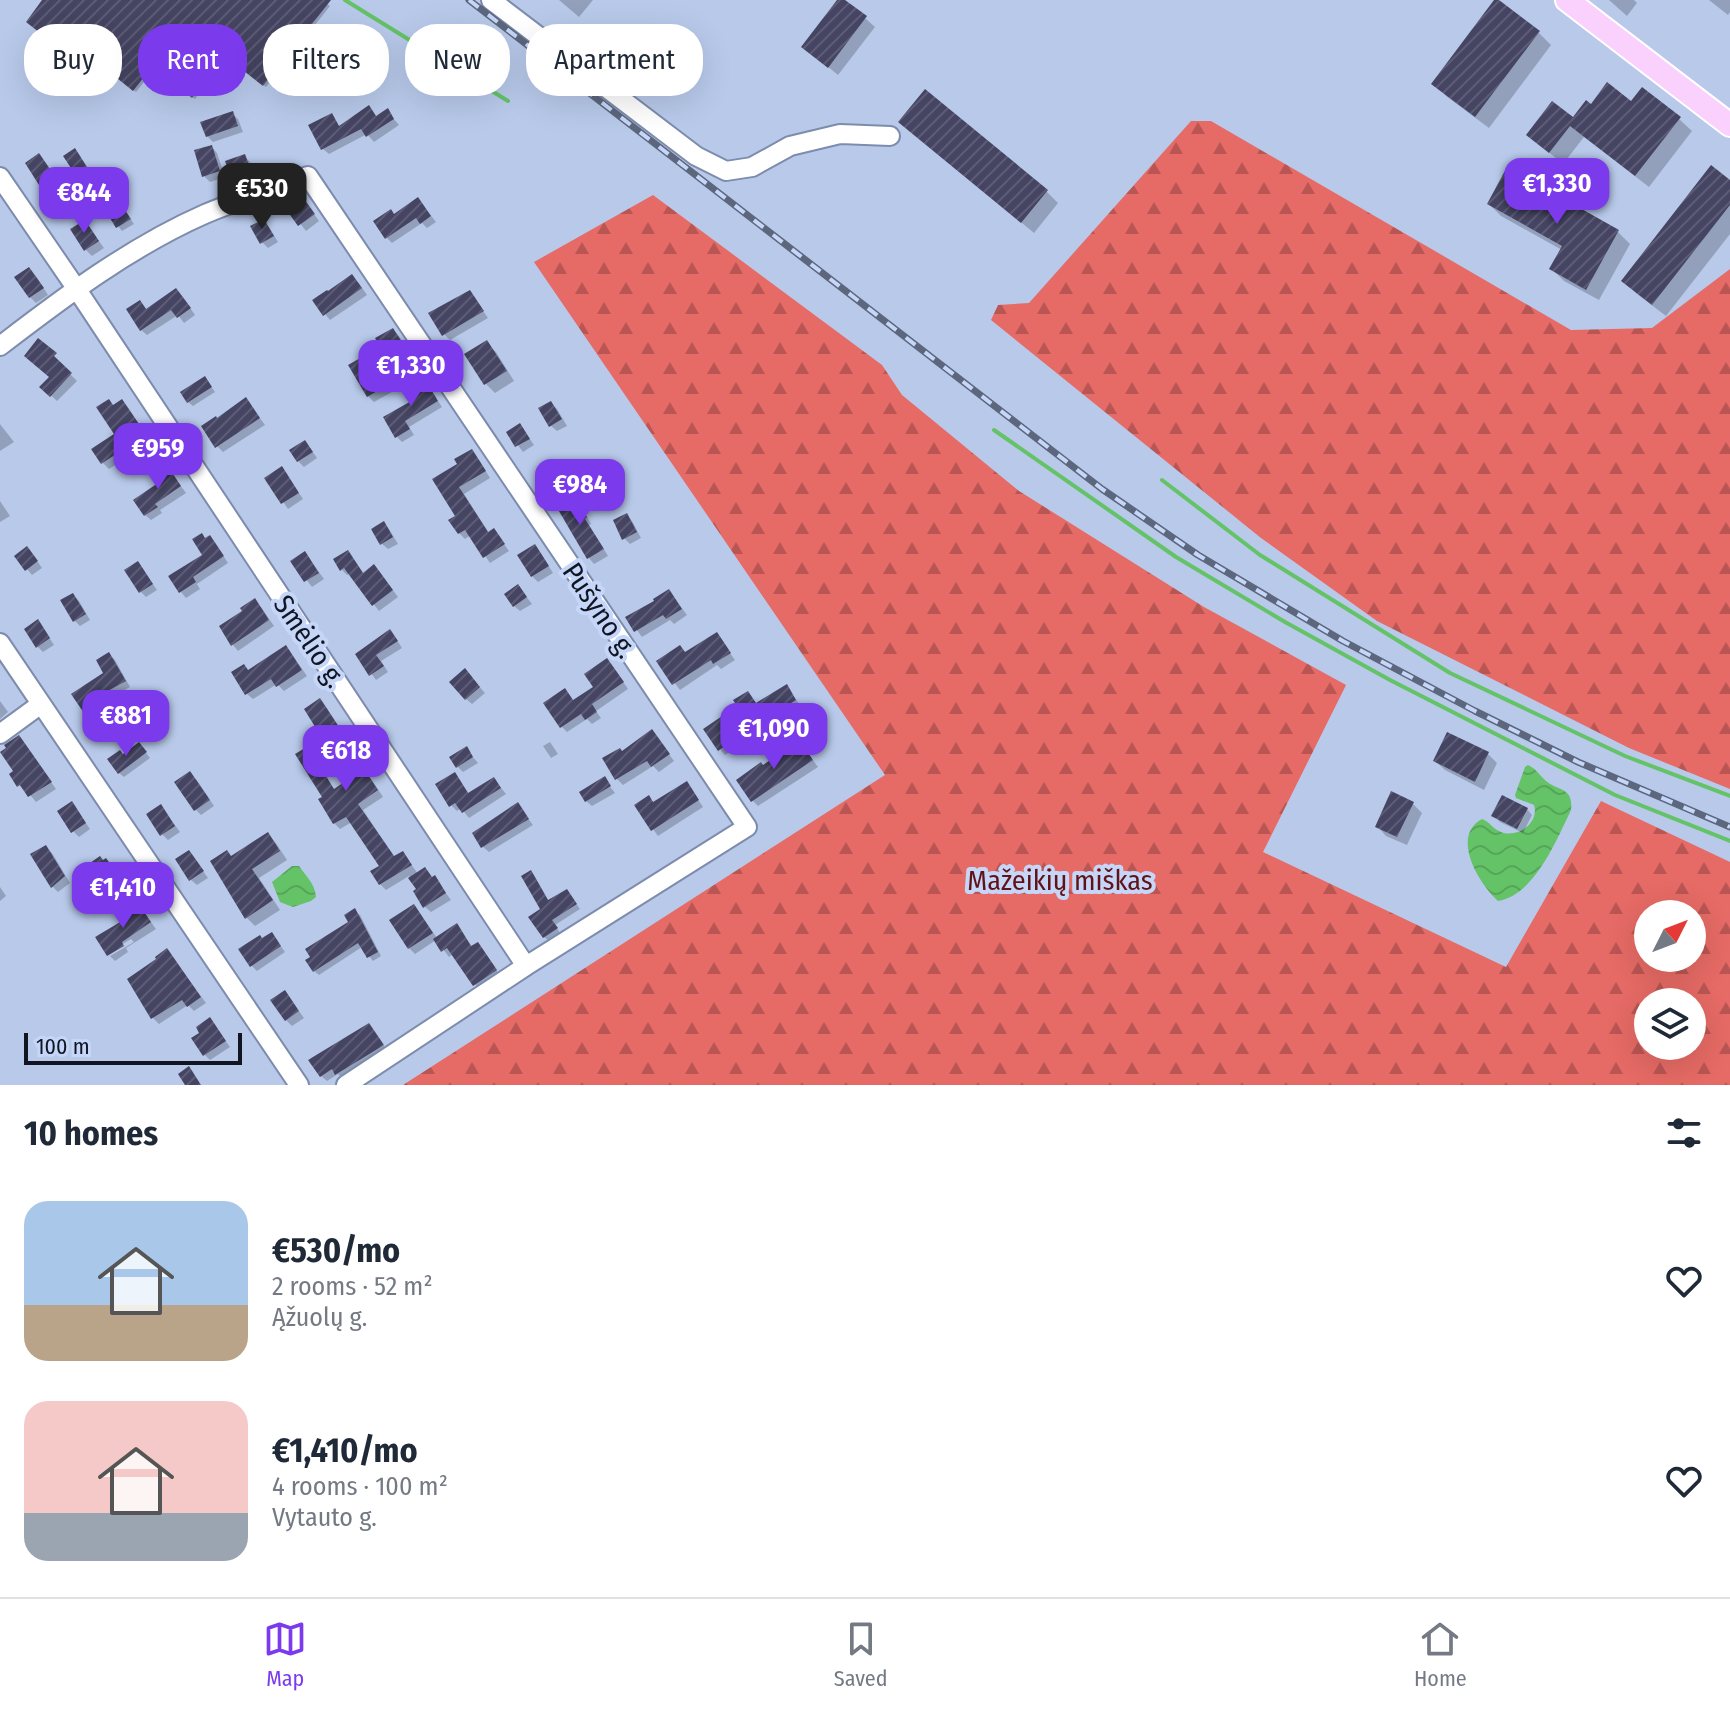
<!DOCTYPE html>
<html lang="en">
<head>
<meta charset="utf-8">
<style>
	:root { --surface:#fff; --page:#f6f6f7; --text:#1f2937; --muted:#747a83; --line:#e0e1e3; --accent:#7c3aed }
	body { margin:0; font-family:"Fira Sans Condensed",sans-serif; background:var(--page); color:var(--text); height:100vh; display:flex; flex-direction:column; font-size:30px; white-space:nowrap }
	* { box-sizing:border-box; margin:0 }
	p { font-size:26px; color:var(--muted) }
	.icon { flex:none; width:44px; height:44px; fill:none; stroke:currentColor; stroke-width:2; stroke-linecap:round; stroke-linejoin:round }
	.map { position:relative; height:1085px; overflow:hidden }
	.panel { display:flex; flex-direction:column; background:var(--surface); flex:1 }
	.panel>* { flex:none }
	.guide { position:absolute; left:24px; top:24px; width:800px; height:72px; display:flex; gap:16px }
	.needle { width:52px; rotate:48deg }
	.tools { position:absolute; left:1634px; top:900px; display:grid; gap:16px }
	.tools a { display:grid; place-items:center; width:72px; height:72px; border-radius:50%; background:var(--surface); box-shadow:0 8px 32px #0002; font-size:40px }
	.scale { position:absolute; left:24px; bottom:20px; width:218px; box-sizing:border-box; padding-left:8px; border:4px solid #101521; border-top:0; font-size:22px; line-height:28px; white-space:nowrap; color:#101521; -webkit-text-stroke:6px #c5d6f8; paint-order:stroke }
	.price { position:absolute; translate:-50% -68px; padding:0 18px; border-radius:16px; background:var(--accent); color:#fff; font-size:26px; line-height:52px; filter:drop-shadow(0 2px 4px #0008) }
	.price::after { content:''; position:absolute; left:50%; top:48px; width:24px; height:18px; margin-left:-12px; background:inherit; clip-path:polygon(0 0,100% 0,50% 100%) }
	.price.current { background:#222; color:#fff }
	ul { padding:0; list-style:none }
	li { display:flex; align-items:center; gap:24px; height:200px; padding:0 24px }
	li span { display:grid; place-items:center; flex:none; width:224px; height:160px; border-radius:24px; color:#555 }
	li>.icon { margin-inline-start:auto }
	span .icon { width:96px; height:96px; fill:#fffc; stroke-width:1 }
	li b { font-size:34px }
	h2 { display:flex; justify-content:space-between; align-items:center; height:96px; padding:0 24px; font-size:34px }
	.pill { padding:0 28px; border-radius:32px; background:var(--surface); box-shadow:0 8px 32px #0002; font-size:28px; line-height:72px }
	.pill.current { background:var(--accent); color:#fff }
	.menu { display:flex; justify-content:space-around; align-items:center; height:112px; border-top:2px solid var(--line); background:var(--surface); font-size:22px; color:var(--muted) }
	.menu a { display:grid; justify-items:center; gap:4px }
	.menu .current { color:var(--accent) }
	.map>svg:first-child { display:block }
</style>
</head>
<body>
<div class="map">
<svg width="1730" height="1085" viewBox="0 0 1730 1085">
	<defs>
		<pattern id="forest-firs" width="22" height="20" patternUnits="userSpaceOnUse" patternTransform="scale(2)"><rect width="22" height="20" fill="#e66a65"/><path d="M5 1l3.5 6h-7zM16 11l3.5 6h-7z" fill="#b95653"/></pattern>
		<pattern id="water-waves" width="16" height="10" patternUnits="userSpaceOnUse" patternTransform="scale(2)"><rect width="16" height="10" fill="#64c267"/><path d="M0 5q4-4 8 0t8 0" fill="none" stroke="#56a659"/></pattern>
		<pattern id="building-hatch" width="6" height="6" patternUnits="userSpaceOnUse" patternTransform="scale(2)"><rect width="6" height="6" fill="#454563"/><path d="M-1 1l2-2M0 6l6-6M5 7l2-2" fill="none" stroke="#5c5c75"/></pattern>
	</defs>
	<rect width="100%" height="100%" fill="#b8c9ea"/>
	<path fill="url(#forest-firs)" fill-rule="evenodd" d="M1191,121H1211L1571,330L1652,328L1730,269V789L1629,748L1377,621L1261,538L991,320L998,305L1029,303Z
		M653,195L882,365L902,395L1019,491L1204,607L1346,685L1263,852L1506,967L1601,801L1730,862V1085H403L885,775L534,262ZM1648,914H1692V958H1648ZM1648,1002H1692V1046H1648Z"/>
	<path fill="url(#water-waves)" d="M1528,765C1536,769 1537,772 1543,778C1555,792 1574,785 1571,810C1557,839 1534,896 1498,901C1479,884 1450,836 1482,819C1490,822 1492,828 1499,831C1515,840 1540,824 1534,805L1516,798L1515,795L1525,767Z
		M292,866H299C306,876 315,884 316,897L311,901L293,907L280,902L272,882Z"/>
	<path fill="#0003" d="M45,0H322L330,6L266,87L228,56L195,99L155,68L136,92L100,63L93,72L31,24Z
		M559,0H593L579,17Z
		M839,0L865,18L875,27L838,75L804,47Z
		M1609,0H1634L1637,3L1627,16Z
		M1709,0H1730V12L1728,15Z
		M1539,33L1551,45L1489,128L1446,96L1434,83Z
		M926,92L1047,192L1058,203L1034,233L913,133Z
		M1632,104L1679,119L1692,131L1649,187L1584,137L1563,164L1528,135L1574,120L1591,107Z
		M369,108L377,117L387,111L399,125L374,142L367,134L329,154L323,149L331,115L340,127Z
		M232,114L238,119L243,132L213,142L207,136Z
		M212,147L217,153L225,177L210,182L204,176Z
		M75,151L91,174L83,179L66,157Z
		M244,156L250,162L256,180L240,186L234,180Z
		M45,162L58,182L46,189L41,183Z
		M1508,170L1618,232L1630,244L1599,300L1564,281L1552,269L1562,250L1501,216L1489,204Z
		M1730,182V234L1666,316L1637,294L1624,281Z
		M114,195L134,224L122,231L118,226Z
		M418,199L436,222L427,228L422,223L392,243L386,237L395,216Z
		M307,204L319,221L306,231L288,208Z
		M263,221L269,227L278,242L268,248L262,242Z
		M85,222L104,248L92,256L86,250Z
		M35,275L48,295L36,303L30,297Z
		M358,282L367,295L330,320L325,314Z
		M470,292L488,318L450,340L444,334Z
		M182,296L195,315L184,323L178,315L147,335L141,330L140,302L148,311Z
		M393,330L399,336L411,357L382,374L392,392L374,402L368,396L383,347Z
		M486,343L496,352L514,381L495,393L486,384L467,355Z
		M59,363L77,381L57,401L42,387L51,377Z
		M205,378L215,392L193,406L188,402Z
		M424,381L429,387L442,407L409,427L414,435L402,442L397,437Z
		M551,403L557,409L567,426L557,431L551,426Z
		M251,406L265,425L223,452L217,446Z
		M114,407L128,408L143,430L122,445L129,456L109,469L103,463L116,435Z
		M0,424L14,442L0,451Z
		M520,425L534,445L523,452L508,432Z
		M310,448L317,458L304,467L298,461Z
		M472,451L477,457L490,478L464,494L489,533L494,530L509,551L490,563L471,535L465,539L459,533L458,516L460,465Z
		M167,467L186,493L160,510L162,513L151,520L145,515L161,484Z
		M603,472L613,485L595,497L589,491Z
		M287,475L303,499L288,509L267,478Z
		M573,497L579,503L591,524L589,525L608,556L594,564L589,558Z
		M0,501L10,516L0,522Z
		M626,515L632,521L641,538L630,544L624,538Z
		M384,523L389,529L398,544L388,549L382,544Z
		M206,540L215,543L228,563L197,584L200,589L186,598L181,592L205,555Z
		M535,546L540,552L553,573L538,582L532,576Z
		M348,552L364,574L380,573L398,597L379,611L350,574L347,575L342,570Z
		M33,555L42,568L32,575L27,569Z
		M310,560L324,579L312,587L293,562Z
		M138,563L157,590L146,597L141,592Z
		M518,586L532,604L520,611L514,606Z
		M669,591L687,615L674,624L670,620L642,637L628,618Z
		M73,595L79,601L90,620L80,626L74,620Z
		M261,607L274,626L238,651L233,645L221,627Z
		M43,628L54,645L43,652L37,646Z
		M717,635L735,660L721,669L717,665L680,690L659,662L686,654Z
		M395,637L402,648L381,661L388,672L376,680L358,655Z
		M291,653L307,676L284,691L277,684L253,699L247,694L249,671Z
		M109,654L115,660L130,687L108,700L115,710L95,724L89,718L106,673Z
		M613,667L628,689L596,711L601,718L592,724L587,719L567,732L561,726L565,690L574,702L596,687Z
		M471,677L485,693L472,704L466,699Z
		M786,687L801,706L781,719L777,715L738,741L741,745L725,755L720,749L748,693L757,705Z
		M0,701L8,712L0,719Z
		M320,701L326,707L345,737L339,741L350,761L325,775L335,791L364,771L370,777L383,797L363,810L395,858L403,853L418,874L434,877L451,900L431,912L425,907L419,890L409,876L386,890L380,884L373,872L382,866L352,822L340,829L334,823L324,797L298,755L325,738Z
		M19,737L56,789L36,802L26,790L25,791L19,785L16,772Z
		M657,738L674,761L659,772L653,766L623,785L617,779L622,753Z
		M550,742L558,754L551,758L543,746Z
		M804,748L818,767L758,806L753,801L763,768Z
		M143,749L150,758L124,777L119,773L123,756Z
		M466,749L478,763L463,772L457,766Z
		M1488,754L1497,763L1484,790L1445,770L1435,761Z
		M454,774L470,795L494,779L506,794L469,818L461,808L457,811L451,805Z
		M196,779L214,806L201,815L195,809Z
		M604,779L615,793L592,806L586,801Z
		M687,783L703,807L658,836L636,806L649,798L654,803Z
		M1413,804L1422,813L1407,845L1386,836L1377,826Z
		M518,805L533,825L489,852L483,847Z
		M1527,809L1532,815L1523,833L1500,822L1494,816Z
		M77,810L90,829L79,837L73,831Z
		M166,813L180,832L168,840L162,834Z
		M268,835L276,843L287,860L259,878L280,910L255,926L247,918L232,858Z
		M46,847L52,853L70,883L58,892L52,886Z
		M189,852L208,878L197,885L191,880Z
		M106,860L118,875L114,877L119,884L107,892L102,887L98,890L92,884L103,862Z
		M535,877L549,902L567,891L580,909L555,925L560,933L549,941L544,937L542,910Z
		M0,887L6,896L0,901Z
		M355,911L360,915L381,956L373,961L362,947L319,975L314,971L350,922Z
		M144,912L156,929L126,948L128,952L115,961L110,956L134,942L131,939L108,953Z
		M419,912L437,938L457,926L473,948L483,950L501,977L480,991L453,954L449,957L436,940L415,954L409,948Z
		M272,934L285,952L257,971L251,965L262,941Z
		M167,950L206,1003L194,1011L188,1005L159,1024L153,1018L159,960Z
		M285,992L304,1018L292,1026L286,1020Z
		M210,1020L230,1047L210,1060L205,1055L202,1033Z
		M369,1025L388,1052L343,1080L338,1074L327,1081L321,1076Z"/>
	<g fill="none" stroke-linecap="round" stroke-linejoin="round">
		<path stroke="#64c267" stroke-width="4" d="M345,0L508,101
			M994,430L1176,557L1285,622L1390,680L1615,795L1730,841
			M1162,480L1260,555L1450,673L1625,756L1730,796"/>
	</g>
	<path fill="url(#building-hatch)" d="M42,0H331L263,86L225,56L192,98L152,67L133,91L97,62L90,72L26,22Z
		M837,0H845L867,16L828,68L801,47Z
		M1494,0H1499L1540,31L1475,117L1431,84Z
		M1607,82L1631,101L1642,87L1681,117L1635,176L1570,126L1549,153L1526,135L1552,101L1573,117L1586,100L1591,104Z
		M925,89L1048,190L1021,223L898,122Z
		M369,105L376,116L388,108L394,119L366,137L361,129L321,150L308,125L332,113L339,126Z
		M233,111L238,126L206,137L200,122Z
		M212,145L220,171L202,177L194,150Z
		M75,148L87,167L75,174L63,156Z
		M39,153L54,175L39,185L25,163Z
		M245,154L252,174L232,181L225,161Z
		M1711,165L1730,180V205L1652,305L1621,281Z
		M1507,167L1619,230L1586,290L1549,269L1562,246L1487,204Z
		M110,188L131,219L116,228L107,213L110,211L99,195Z
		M302,196L315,214L298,226L285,208Z
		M418,197L431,216L420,224L416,218L385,239L373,221L391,209L394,214Z
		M264,219L274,236L260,244L250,226Z
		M85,220L99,241L84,251L70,229Z
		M29,267L44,288L29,298L14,277Z
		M352,274L362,288L323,316L312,300L327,290L328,291Z
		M176,288L191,308L177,318L171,310L140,331L126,309L140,300L146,309Z
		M470,290L484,311L442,336L428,313Z
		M393,328L407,350L378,368L388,385L367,397L348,365L380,347L375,338Z
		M38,338L57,353L54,356L72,373L50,397L39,387L49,377L24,356Z
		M487,340L507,371L484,385L464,354Z
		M205,376L212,387L187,403L180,392Z
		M424,378L438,401L405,421L410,429L395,438L383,417L413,400L406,389Z
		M246,397L260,418L215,448L201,426L216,416L217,418Z
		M109,399L113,405L122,399L139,424L117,438L124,449L101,464L91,449L114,434L96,407Z
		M551,401L562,419L549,427L538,408Z
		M520,423L530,439L515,447L506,432Z
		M305,440L313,452L297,462L289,450Z
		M472,449L486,471L459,487L488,532L494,528L505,544L483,558L465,530L458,534L448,520L455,516L432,479L457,464L454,459Z
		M167,465L181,486L155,504L158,507L144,516L133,500L158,483L152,474Z
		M282,466L299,493L281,504L264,478Z
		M603,470L609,479L587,492L581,482Z
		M573,495L587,517L585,519L604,549L587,559L556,506Z
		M627,513L637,532L622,540L613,520Z
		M384,521L393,537L380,545L371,529Z
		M202,533L205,538L210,535L224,556L193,577L196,582L179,593L168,576L202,555L192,539Z
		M535,544L549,566L531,577L517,555Z
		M27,546L38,561L25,571L14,556Z
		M348,550L363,573L374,564L393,590L372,606L344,568L340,571L333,559Z
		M305,551L319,573L304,582L290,561Z
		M138,561L153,584L139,593L124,570Z
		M518,584L527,597L513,607L504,594Z
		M669,589L682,609L666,619L663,615L634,632L625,617L654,601L653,599Z
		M73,593L86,614L73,622L60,600Z
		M255,598L269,620L231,646L219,626L242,611L240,608Z
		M38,619L50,638L36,648L24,629Z
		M390,629L398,641L376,655L384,666L369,676L355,654Z
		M717,632L731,653L713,664L711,660L672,685L656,661L680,645L685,652Z
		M286,645L302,670L276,687L271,679L245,695L231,672L244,664L248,670Z
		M109,652L126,681L104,693L111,704L88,719L71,694L103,673L96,660Z
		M607,658L624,682L592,704L597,712L585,720L581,714L560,728L543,703L565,688L573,700L593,687L584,674Z
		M465,668L480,687L465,700L449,682Z
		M787,684L796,700L773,714L770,710L734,734L736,738L718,751L703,729L737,706L733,700L748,691L756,703Z
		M320,698L341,730L335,734L346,755L321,768L334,789L364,769L378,790L358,804L394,856L403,851L412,865L379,885L370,871L379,866L346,817L333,824L318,799L322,797L295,754L322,738L304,709Z
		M652,729L670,754L651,767L647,761L615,780L602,758L620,748L622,751Z
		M1447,732L1489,752L1475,782L1433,761Z
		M19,735L52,782L28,797L20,785L17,787L9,774L13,771L0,752L6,748L4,745Z
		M799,740L813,760L751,802L736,780L761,762L763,765Z
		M139,742L147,752L118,774L107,759L120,750L123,754Z
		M467,746L473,757L456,768L449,757Z
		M190,771L210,800L194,811L174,782Z
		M455,772L468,793L494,777L501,788L462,813L455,803L449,807L435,784Z
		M605,776L611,786L585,802L579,792Z
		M687,781L699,800L651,831L634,805L649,795L653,802Z
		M1391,791L1414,802L1397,837L1375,827Z
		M1502,795L1528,808L1517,829L1491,816Z
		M72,801L86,823L71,833L57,811Z
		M518,802L529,819L481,848L472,833Z
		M161,804L175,826L160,836L146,814Z
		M268,832L280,851L252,869L273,900L245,919L210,861L227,850L231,856Z
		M46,845L65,876L51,888L30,854Z
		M189,850L204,871L189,881L175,859Z
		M100,856L103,860L106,858L114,869L110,871L114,878L100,887L96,881L90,885L80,870Z
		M425,867L432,877L435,875L446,893L423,908L413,891L416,889L408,878Z
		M531,870L548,900L567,889L577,904L552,920L558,928L543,938L528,917L540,909L521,876Z
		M138,903L151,922L122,942L124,946L107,956L95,937L127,918L129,916L126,911Z
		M414,904L433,933L408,949L389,920Z
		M355,908L378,952L367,958L358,943L313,972L305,960L310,957L305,949L348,922L344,915Z
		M457,923L471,946L478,942L497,970L473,986L447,948L441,952L433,939Z
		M272,932L281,946L250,967L238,949L260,935L262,938Z
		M167,948L201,997L187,1007L182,1000L151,1019L127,979L156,959L155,957Z
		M285,990L299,1011L285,1021L270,1000Z
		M210,1017L226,1041L203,1056L191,1038L199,1033L196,1027Z
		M369,1023L384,1045L335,1075L332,1069L320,1077L308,1060Z
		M189,1066L201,1085H185L178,1074Z"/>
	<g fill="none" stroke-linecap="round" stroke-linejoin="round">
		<g stroke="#7d8cac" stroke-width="22">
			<path id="minor" d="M491,0L696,156L726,171L752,167L790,146L840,134L890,136
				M0,177L76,288L526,966L346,1085
				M0,346C64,297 130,247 205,214C238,200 274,189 308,176L747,827L526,966
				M0,643L299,1085
				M0,734L41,704"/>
		</g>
		<g stroke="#fff" stroke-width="26">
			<path id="major" d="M1567,0L1730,125"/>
		</g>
		<use href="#minor" stroke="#fff" stroke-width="18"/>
		<use href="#major" stroke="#fad0fd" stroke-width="22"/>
		<g stroke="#5c667c" stroke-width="7">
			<path id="rail" d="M469,0L1102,489L1198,555L1343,641L1475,711L1578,762L1730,827"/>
		</g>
		<use href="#rail" stroke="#c5d6f8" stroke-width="4" stroke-dasharray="12" stroke-linecap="butt"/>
	</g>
	<g text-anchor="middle" stroke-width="8" stroke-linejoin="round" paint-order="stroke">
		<g font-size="28" fill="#101521" stroke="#c5d6f8">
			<text transform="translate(600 610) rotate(56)" y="10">Pušyno g.</text>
			<text transform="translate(310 641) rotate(56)" y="10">Smėlio g.</text>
		</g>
		<g font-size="28" fill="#611215" stroke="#c5d6f8">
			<text x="1060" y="890">Mažeikių miškas</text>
		</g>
	</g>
</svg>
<div class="tools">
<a><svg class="needle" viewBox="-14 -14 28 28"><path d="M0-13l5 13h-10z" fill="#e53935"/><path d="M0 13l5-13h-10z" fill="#747a83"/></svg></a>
<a><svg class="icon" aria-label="layers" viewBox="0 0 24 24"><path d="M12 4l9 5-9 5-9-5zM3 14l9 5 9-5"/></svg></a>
</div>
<div class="scale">100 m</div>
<b class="price" style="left:1557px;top:226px">€1,330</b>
<b class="price current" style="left:262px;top:231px">€530</b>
<b class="price" style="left:84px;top:235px">€844</b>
<b class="price" style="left:411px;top:408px">€1,330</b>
<b class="price" style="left:158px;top:491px">€959</b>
<b class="price" style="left:580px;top:527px">€984</b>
<b class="price" style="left:126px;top:758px">€881</b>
<b class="price" style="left:774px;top:771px">€1,090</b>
<b class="price" style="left:346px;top:793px">€618</b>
<b class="price" style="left:123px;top:930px">€1,410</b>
<div class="guide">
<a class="pill">Buy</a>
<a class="pill current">Rent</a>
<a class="pill">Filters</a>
<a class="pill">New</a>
<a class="pill">Apartment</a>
</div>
</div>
<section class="panel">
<h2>10 homes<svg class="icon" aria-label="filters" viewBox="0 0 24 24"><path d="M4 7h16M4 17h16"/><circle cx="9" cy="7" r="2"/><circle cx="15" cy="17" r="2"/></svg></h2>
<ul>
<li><span style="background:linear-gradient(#a9c7e8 65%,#b9a48a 0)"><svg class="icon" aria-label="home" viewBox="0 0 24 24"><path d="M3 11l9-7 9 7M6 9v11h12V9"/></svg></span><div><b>€530/mo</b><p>2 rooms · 52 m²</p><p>Ąžuolų g.</p></div><svg class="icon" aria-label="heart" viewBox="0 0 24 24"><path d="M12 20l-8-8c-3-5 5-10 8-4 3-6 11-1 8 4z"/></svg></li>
<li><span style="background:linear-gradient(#f6c9c9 70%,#9aa5b1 0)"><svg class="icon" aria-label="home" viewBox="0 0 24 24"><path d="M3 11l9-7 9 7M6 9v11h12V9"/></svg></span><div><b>€1,410/mo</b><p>4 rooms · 100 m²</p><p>Vytauto g.</p></div><svg class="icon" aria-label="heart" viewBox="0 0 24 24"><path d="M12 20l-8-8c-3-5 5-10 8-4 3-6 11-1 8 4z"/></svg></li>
</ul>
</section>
<nav class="menu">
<a class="current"><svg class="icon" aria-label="map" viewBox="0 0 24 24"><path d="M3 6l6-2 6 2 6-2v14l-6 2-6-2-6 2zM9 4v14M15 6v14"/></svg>Map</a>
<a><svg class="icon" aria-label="saved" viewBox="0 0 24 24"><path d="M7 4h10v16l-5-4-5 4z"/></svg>Saved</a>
<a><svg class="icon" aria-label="home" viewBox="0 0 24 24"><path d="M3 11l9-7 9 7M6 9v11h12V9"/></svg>Home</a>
</nav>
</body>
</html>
